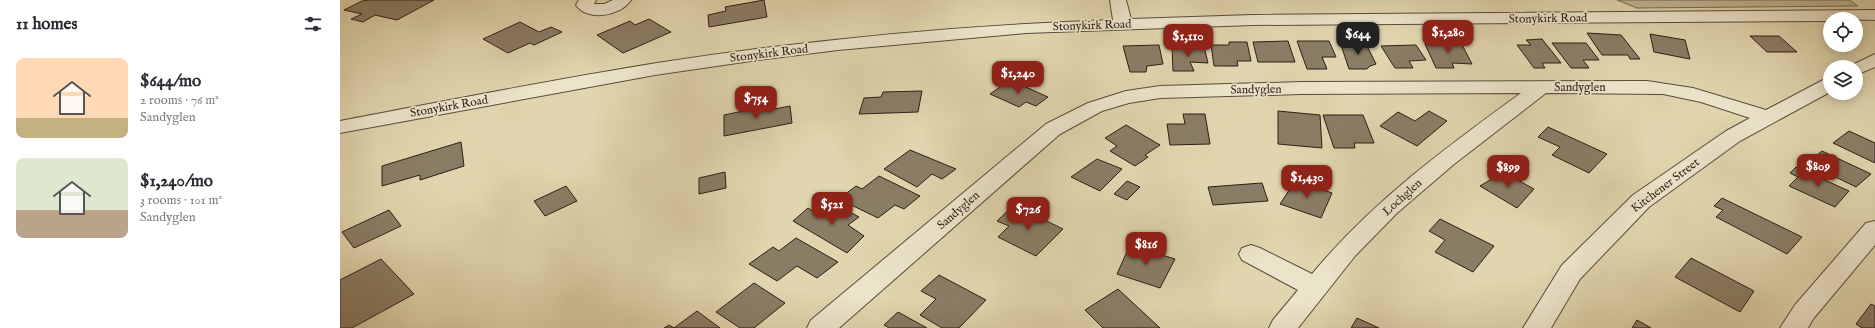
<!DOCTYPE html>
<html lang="en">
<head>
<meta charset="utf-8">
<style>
	:root { --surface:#fff; --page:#f7f7f7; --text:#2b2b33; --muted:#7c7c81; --accent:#8f2418 }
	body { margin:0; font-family:"IM FELL English",serif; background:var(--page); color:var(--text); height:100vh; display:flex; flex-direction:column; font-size:15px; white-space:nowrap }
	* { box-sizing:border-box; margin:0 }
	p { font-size:13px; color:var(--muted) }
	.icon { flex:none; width:22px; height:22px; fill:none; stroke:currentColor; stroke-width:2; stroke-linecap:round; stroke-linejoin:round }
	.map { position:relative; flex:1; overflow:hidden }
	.drawer { display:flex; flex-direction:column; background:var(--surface); width:340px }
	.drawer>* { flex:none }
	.controls { position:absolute; left:1483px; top:12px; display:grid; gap:8px }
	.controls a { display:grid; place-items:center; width:40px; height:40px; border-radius:50%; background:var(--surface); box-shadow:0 2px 10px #0003; font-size:20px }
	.price { position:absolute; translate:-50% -34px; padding:0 9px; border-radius:8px; background:var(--accent); color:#fff; font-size:13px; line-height:26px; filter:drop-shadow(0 1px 2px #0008) }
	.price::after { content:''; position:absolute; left:50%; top:24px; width:12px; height:9px; margin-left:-6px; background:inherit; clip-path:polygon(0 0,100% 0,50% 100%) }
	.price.active { background:#222; color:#fff }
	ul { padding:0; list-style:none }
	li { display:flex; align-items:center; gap:12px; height:100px; padding:0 16px }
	li span { display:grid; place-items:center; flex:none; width:112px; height:80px; border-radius:8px; color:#555 }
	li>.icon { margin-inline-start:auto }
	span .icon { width:48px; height:48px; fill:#fffc; stroke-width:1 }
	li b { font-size:17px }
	h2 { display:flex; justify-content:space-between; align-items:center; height:48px; padding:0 16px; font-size:17px }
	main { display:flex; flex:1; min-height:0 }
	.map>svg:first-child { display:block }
</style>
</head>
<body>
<main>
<section class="drawer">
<h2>11 homes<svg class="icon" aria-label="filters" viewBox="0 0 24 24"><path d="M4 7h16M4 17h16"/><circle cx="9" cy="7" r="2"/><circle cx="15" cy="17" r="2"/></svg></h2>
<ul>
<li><span style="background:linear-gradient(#ffd9b3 75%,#c2b280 0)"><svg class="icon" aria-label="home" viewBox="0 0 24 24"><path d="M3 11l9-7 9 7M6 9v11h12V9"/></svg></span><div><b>$644/mo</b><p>2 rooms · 76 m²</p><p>Sandyglen</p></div></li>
<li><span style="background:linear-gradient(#dfe7d0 65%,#b9a48a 0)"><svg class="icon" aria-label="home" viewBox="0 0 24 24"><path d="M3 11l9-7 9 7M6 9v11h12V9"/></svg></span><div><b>$1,240/mo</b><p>3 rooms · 101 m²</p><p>Sandyglen</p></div></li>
</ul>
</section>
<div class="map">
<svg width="1535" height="328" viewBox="0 0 1535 328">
	<rect width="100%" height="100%" fill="#e0d5ae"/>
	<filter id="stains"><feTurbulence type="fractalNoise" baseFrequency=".005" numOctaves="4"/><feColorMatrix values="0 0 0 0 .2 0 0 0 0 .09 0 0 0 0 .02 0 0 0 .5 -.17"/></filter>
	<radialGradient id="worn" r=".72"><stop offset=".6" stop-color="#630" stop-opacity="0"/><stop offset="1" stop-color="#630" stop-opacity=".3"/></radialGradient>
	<path fill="#c1b694" stroke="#766a55" d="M1277,0H1509L1518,6L1297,8Z"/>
	<path fill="#8a7d65" stroke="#2c1e16" d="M29,0H94L57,20L35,15L23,22L11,19L22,14L4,10L22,1Z
		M424,0L427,17L369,27L368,15L386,11L385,7Z
		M309,19L331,32L283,53L257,35L290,21L295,25Z
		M180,22L199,32L211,27L222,32L194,45L190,43L168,53L143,39Z
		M1247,33L1281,35L1300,59H1290L1288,55H1262Z
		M1310,34L1345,40L1350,59L1314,52Z
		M1410,36H1439L1457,52H1427Z
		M1202,39L1221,63H1202L1205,68H1194L1177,45H1191L1186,40Z
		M1101,40L1120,41L1132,64L1112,63L1114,68H1096L1085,44H1103Z
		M948,41L955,62H918L913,42Z
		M957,41H989L996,57H982L987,69H967Z
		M889,42H907L911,61H897L898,66H874L871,45H889Z
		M1000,42L1026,44L1036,64L1030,66L1027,69H1009Z
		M1212,43H1246L1259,60H1243L1249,68H1231Z
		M819,45L823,64L807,66L806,72H790L783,46Z
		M1076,45L1086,60L1069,61L1073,68H1055L1041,46Z
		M832,47H864L868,63L850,62L854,71H833Z
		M670,80L708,97L696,106L686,102L679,107L650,94Z
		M582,91L578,112L519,114L524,98L541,97L543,92Z
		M450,106L452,123L384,136V115L418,108L419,112Z
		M938,111L980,115L982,148L938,144Z
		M1089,111L1107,121L1077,146L1040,126L1058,112L1075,121Z
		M843,114H865L870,144L830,145L827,124H845Z
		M983,115H1023L1034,143H1014L1015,148H994Z
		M786,125L820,145L805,155L808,157L795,166L770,151L777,146L765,138Z
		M1208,127L1267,154L1249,173L1212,155L1220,147L1198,137Z
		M1509,131L1535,143V163L1493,143Z
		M121,142L124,166L80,180V175L42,186V166Z
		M570,150L616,169L602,179L592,174L577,187L544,169Z
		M1482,151L1531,174L1516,187L1467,163Z
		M757,159L782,169L760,191L731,177Z
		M1456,167L1509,191L1495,207L1449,186L1458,177L1450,173Z
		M385,172L386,188L359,194V178Z
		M1163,172L1194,189L1177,208L1140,186Z
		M539,176L580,196L564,209L555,205L538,218L499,199L516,186L522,189Z
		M956,180L992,193L981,218L940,204Z
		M787,181L800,187L787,200L774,194Z
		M922,183L928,201L873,205L868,187Z
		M226,186L237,201L205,216L194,201Z
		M1382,198L1462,237L1447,254L1376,217L1383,210L1374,206Z
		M493,203L519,217L508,225L524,236L507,253L453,221L468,208L477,214Z
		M674,205L723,229L696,256L658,237L669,226L657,221Z
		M49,210L61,226L14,248L2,232Z
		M1100,219L1154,246L1133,272L1095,252L1105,240L1089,231Z
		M456,238L498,262L477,278L457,266L437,281L409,264L433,247L439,251Z
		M790,245L835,259L820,288L777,274Z
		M1351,258L1414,291L1400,312L1335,277Z
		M41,259L74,294L12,328H0V280Z
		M599,275L646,300L619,328H602L580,315L596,299L581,291Z
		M414,283L445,303L414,328H400L376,312Z
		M778,289L820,328H763L745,310Z
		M1531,304L1535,306V328H1522L1516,324Z
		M357,311L380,328H324L329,325L334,328Z
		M558,312L587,328H549L544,325Z
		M1017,318L1039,328H1011Z
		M1297,320L1311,328H1292Z"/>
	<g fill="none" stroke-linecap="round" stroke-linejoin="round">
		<g stroke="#594c3c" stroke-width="2">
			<path id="minor" d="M239,0H256L254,4H264L273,0H291C281,16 247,22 236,5Z
				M770,0H786L791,19L913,15L1535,10V20L1490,19V21L913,25L686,33L498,50L411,61L315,75L0,133V121C105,101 211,80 317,63C468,40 621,25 773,20Z
				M1535,54V67L1516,75V67H1508Z
				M1490,78V92L1400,141L1309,207L1240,279L1211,328H1183L1222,265L1293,195L1386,131L1410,118L1361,102L1323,94L1206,93L1113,165L1057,213L1015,256L958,328H929L933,320L958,290L902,260L899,254L902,248L911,245L920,248L972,274C1033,201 1104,149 1181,93L961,94L820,98L789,103L762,111L720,134L499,328H467L471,320L706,124L748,103L786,91L820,86L961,82L1307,81L1353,88L1426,110L1483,80Z
				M1535,221V245L1473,319L1468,328H1440L1455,305L1526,223Z"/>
		</g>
		<use href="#minor" fill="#ebe4ca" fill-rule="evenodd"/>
	</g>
	<g text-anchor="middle" stroke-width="3.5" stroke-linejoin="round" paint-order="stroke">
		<g font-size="12" fill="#2c1e16" stroke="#ebe4ca">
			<text transform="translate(1208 18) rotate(-1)" y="4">Stonykirk Road</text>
			<text transform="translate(752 25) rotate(-2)" y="4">Stonykirk Road</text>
			<text transform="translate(429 53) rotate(-7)" y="4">Stonykirk Road</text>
			<text x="1240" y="91">Sandyglen</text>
			<text transform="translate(916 89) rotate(-1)" y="4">Sandyglen</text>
			<text transform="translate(109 106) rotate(-10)" y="4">Stonykirk Road</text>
			<text transform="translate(1325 185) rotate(-37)" y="4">Kitchener Street</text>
			<text transform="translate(1062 197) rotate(-42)" y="4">Lochglen</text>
			<text transform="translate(618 210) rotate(-41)" y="4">Sandyglen</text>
		</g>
	</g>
	<rect width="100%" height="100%" filter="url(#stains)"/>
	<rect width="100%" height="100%" fill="url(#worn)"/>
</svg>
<div class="controls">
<a><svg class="icon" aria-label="locate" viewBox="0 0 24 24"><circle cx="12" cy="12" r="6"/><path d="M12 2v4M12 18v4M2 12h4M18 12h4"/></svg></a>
<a><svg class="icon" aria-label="layers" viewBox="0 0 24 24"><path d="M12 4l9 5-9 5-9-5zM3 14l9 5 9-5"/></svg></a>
</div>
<b class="price" style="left:1108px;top:54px">$1,280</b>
<b class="price active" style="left:1018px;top:56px">$644</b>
<b class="price" style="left:848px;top:58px">$1,110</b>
<b class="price" style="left:678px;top:95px">$1,240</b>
<b class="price" style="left:416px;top:120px">$754</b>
<b class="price" style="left:1478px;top:188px">$809</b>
<b class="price" style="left:1168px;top:189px">$899</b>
<b class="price" style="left:967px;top:199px">$1,430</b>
<b class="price" style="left:492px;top:226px">$521</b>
<b class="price" style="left:688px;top:231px">$726</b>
<b class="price" style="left:806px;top:266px">$816</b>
</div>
</main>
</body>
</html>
